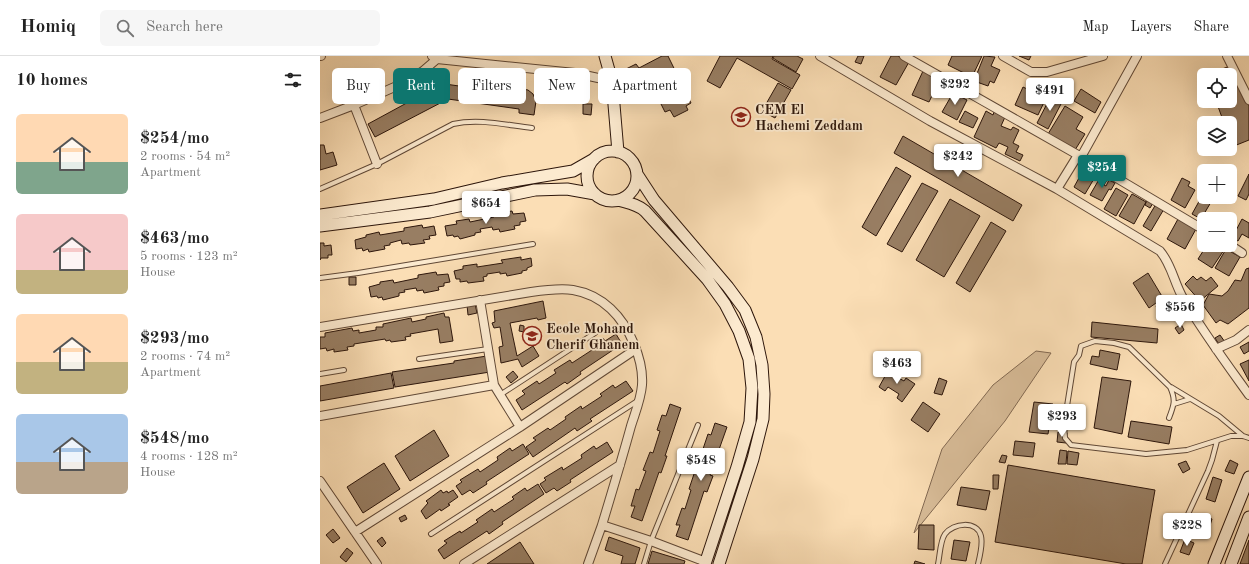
<!DOCTYPE html>
<html lang="en">
<head>
<meta charset="utf-8">
<style>
	:root { --surface:#fff; --page:#f6f6f6; --text:#222; --muted:#767676; --line:#e0e0e0; --accent:#0f766e }
	body { margin:0; font-family:"Old Standard TT",serif; background:var(--page); color:var(--text); height:100vh; display:flex; flex-direction:column; font-size:15px; white-space:nowrap }
	* { box-sizing:border-box; margin:0 }
	p { font-size:13px; color:var(--muted) }
	.icon { flex:none; width:22px; height:22px; fill:none; stroke:currentColor; stroke-width:2; stroke-linecap:round; stroke-linejoin:round }
	.map { position:relative; flex:1; overflow:hidden }
	.side { display:flex; flex-direction:column; background:var(--surface); width:320px }
	.side>* { flex:none }
	.top-card { position:absolute; left:12px; top:12px; width:380px; height:36px; display:flex; gap:8px }
	.buttons { position:absolute; left:877px; top:12px; display:grid; gap:8px }
	.buttons a { display:grid; place-items:center; width:40px; height:40px; border-radius:6px; background:var(--surface); box-shadow:0 4px 16px #0002; font-size:20px }
	.price { position:absolute; translate:-50% -34px; padding:0 9px; border-radius:4px; background:#fff; color:#222; font-size:13px; line-height:26px; filter:drop-shadow(0 1px 2px #0008) }
	.price::after { content:''; position:absolute; left:50%; top:24px; width:12px; height:9px; margin-left:-6px; background:inherit; clip-path:polygon(0 0,100% 0,50% 100%) }
	.price.active { background:var(--accent); color:#fff }
	ul { padding:0; list-style:none }
	li { display:flex; align-items:center; gap:12px; height:100px; padding:0 16px }
	li span { display:grid; place-items:center; flex:none; width:112px; height:80px; border-radius:6px; color:#555 }
	li>.icon { margin-inline-start:auto }
	span .icon { width:48px; height:48px; fill:#fffc; stroke-width:1 }
	li b { font-size:17px }
	h2 { display:flex; justify-content:space-between; align-items:center; height:48px; padding:0 16px; font-size:17px }
	.tag { padding:0 14px; border-radius:6px; background:var(--surface); box-shadow:0 4px 16px #0002; font-size:14px; line-height:36px }
	.tag.active { background:var(--accent); color:#fff }
	header { display:flex; align-items:center; gap:24px; box-sizing:border-box; height:56px; padding:0 20px; background:var(--surface); border-bottom:1px solid var(--line) }
	header strong { font-size:19px }
	nav { display:flex; gap:22px; margin-inline-start:auto; font-size:14px }
	.search { width:280px; height:36px; background:var(--page); display:flex; align-items:center; gap:10px; box-sizing:border-box; padding:0 14px; border-radius:6px; color:var(--muted); font-size:15px }
	main { display:flex; flex:1; min-height:0 }
	.map>svg:first-child { display:block }
</style>
</head>
<body>
<header>
<strong>Homiq</strong>
<div class="search"><svg class="icon" aria-label="search" viewBox="0 0 24 24"><circle cx="10" cy="10" r="6"/><path d="M15 15l6 6"/></svg>Search here</div>
<nav><a>Map</a><a>Layers</a><a>Share</a></nav>
</header>
<main>
<section class="side">
<h2>10 homes<svg class="icon" aria-label="filters" viewBox="0 0 24 24"><path d="M4 7h16M4 17h16"/><circle cx="9" cy="7" r="2"/><circle cx="15" cy="17" r="2"/></svg></h2>
<ul>
<li><span style="background:linear-gradient(#ffd9b3 60%,#7fa58c 0)"><svg class="icon" aria-label="home" viewBox="0 0 24 24"><path d="M3 11l9-7 9 7M6 9v11h12V9"/></svg></span><div><b>$254/mo</b><p>2 rooms · 54 m²</p><p>Apartment</p></div></li>
<li><span style="background:linear-gradient(#f6c9c9 70%,#c2b280 0)"><svg class="icon" aria-label="home" viewBox="0 0 24 24"><path d="M3 11l9-7 9 7M6 9v11h12V9"/></svg></span><div><b>$463/mo</b><p>5 rooms · 123 m²</p><p>House</p></div></li>
<li><span style="background:linear-gradient(#ffd9b3 60%,#c2b280 0)"><svg class="icon" aria-label="home" viewBox="0 0 24 24"><path d="M3 11l9-7 9 7M6 9v11h12V9"/></svg></span><div><b>$293/mo</b><p>2 rooms · 74 m²</p><p>Apartment</p></div></li>
<li><span style="background:linear-gradient(#a9c7e8 60%,#b9a48a 0)"><svg class="icon" aria-label="home" viewBox="0 0 24 24"><path d="M3 11l9-7 9 7M6 9v11h12V9"/></svg></span><div><b>$548/mo</b><p>4 rooms · 128 m²</p><p>House</p></div></li>
</ul>
</section>
<div class="map">
<svg width="929" height="508" viewBox="0 0 929 508">
	<rect width="100%" height="100%" fill="#fbdeb5"/>
	<filter id="stains"><feTurbulence type="fractalNoise" baseFrequency=".005" numOctaves="4"/><feColorMatrix values="0 0 0 0 .2 0 0 0 0 .09 0 0 0 0 .02 0 0 0 .5 -.17"/></filter>
	<radialGradient id="worn" r=".72"><stop offset=".6" stop-color="#630" stop-opacity="0"/><stop offset="1" stop-color="#630" stop-opacity=".3"/></radialGradient>
	<path fill="#d8bc98" stroke="#826952" d="M716,295L731,297L685,365L594,477L622,393L673,329Z"/>
	<path fill="#987e63" stroke="#2d160b" d="M342,0H348L371,47L366,50L368,54L354,61L350,54L345,56L339,44L336,45L327,27L316,33L306,13L316,8L319,12Z
		M400,0H453L452,3L480,19L472,33L417,2L400,32L387,25Z
		M454,0H477L483,3L476,16L456,4L453,2Z
		M538,0H544L541,8L535,6Z
		M571,0H578L589,6L576,29L560,21Z
		M632,0H662L652,21L628,9Z
		M664,0L675,1L671,10L680,14L674,27L670,25L668,30L654,25Z
		M699,0H711L709,4Z
		M913,9L929,50V84L914,90L910,81V67H904L896,45H910V19L888,18Z
		M603,15L620,23L609,46L592,39Z
		M458,27L471,34L455,62L442,55Z
		M125,28L188,37L190,31L208,34L213,38L216,45L214,59L199,57V53L128,43L55,81L48,68L118,30Z
		M703,31L726,42L718,59L695,49Z
		M761,33L781,46L775,57L754,45Z
		M633,37L647,44L637,64L622,56Z
		M731,40L742,46L728,73L717,67Z
		M263,48H272L271,59L263,58Z
		M745,50L763,61L756,73L765,78L755,94L728,78Z
		M645,55L658,62L653,72L639,66Z
		M666,55L673,59L674,56L685,61L681,70L691,74L693,71L699,74L693,87L699,90L696,96L703,99L700,105L685,98L688,91L679,87L676,92L654,81Z
		M583,80L702,149L693,165L574,97Z
		M0,89H4L6,98L13,96L17,109L0,114Z
		M576,111L591,120L556,180L542,171Z
		M765,111L772,115L770,119L775,121L765,138L754,131Z
		M929,118V138L926,144L918,140Z
		M781,120L787,124L784,129L786,130L789,124L795,127L791,134L789,133L782,145L770,139Z
		M862,122L870,126L868,130L875,134L865,152L851,144Z
		M602,127L618,135L582,196L567,188Z
		M796,132L808,139L796,160L784,153Z
		M812,138L826,146L814,168L799,160Z
		M882,140L888,144L889,141H894L881,163L872,158Z
		M630,143L660,160L624,221L596,204Z
		M827,144L833,147L830,152L825,149Z
		M836,148L844,153L831,175L823,170Z
		M192,155L193,158L204,157L206,165L200,166V169L194,170L195,173L180,176L179,173L173,174L172,171L160,173L161,176L155,177V179L140,183L138,180L134,181L133,179L127,180L125,170L137,168L136,165L149,163L150,166L174,161V158Z
		M895,157L904,161L903,163L894,160Z
		M858,163L876,173L865,193L847,183Z
		M922,163L929,167V182L922,178L918,185L912,182Z
		M671,166L686,175L650,236L636,227Z
		M102,169L103,172L114,170L116,179L109,180L110,183L103,184L105,187L90,189L89,187L82,188L81,184L70,187V189L64,190L65,193L49,196L48,193L43,195L42,192L36,193L35,184L46,181V179L59,176L60,179L84,175V172Z
		M0,187H4V190L11,189L12,199H8V202H1L0,204Z
		M887,189H904L906,191L892,212L878,203Z
		M906,193L920,201L909,220L895,212Z
		M201,201V204L211,202L212,210L207,212V214L202,215V217L187,220L186,217L180,218V216L167,218V220L163,221L164,225L148,227L147,225L140,226V223H136L134,215L143,213V210L157,208V211L183,207L181,204Z
		M929,212V252L908,268L900,264L896,267L883,249L889,238L902,240L908,235L915,224L921,225L926,213Z
		M116,216L117,219L128,218L130,226L124,227V230L118,231L119,234L104,237L103,234L97,235L96,232L84,234L85,236L79,237V240L63,244L62,241L58,242L57,240L51,241L49,231L60,228V226L73,224L74,227L98,222V219Z
		M828,217L843,242L829,252L813,227Z
		M873,220L877,224L881,221L886,225L891,221L898,230L880,245L865,228Z
		M29,221H36V229H29Z
		M223,245L226,262L218,264L217,262L190,267L197,300L213,290L219,300L202,311L198,303L181,307L179,291L183,290L180,271L174,272L172,267L175,266L174,255Z
		M844,246L850,255L842,260L836,250Z
		M155,248L157,257L148,259L147,249Z
		M124,257L125,261H129L133,285L120,287L118,273L90,278L91,280L85,281L86,284L71,286L70,284L66,285L65,283L34,288V290L27,291L28,294L14,296V293L7,295L6,292L0,293V281H5V277L32,272L33,275L39,274V277L56,274V271H63V268L91,262L92,266L106,263V261Z
		M772,266L838,273L837,287L771,281Z
		M861,268L864,274L859,278L855,272Z
		M200,269L204,270V276L199,275Z
		M296,278L302,288L260,316L261,318L247,328L245,326L202,354L196,344L205,338L202,335L217,325L219,328L236,317L234,314L250,304L252,307L272,294L270,291L283,282L285,285Z
		M900,279L905,286L900,290L895,282Z
		M929,286V295L924,298L920,291Z
		M780,294L800,298L797,314L770,308L772,300L779,301Z
		M167,300L170,316L75,331L72,316L134,307V305Z
		M929,304V325L920,308Z
		M569,313L577,317L575,320L584,325L586,322L595,328L582,346L577,342L579,338L568,331L565,335L559,331Z
		M193,315L198,321L191,327L186,321Z
		M71,317L74,332L0,345V330Z
		M782,321L811,325L802,378L774,372Z
		M619,322L627,325L622,339L614,337Z
		M306,325L313,335L270,363L272,365L257,375L255,372L213,401L206,391L216,384L213,382L228,372L230,374L246,363L245,361L261,350L262,353L282,340L280,338L293,329L295,332Z
		M603,346L620,358L608,376L591,364Z
		M714,346L733,348L728,378L709,376Z
		M350,348L361,352L345,400H347L341,417L339,416L322,465L311,461L315,450H311L316,433L319,434L326,415L323,414L330,396L333,397L340,375L337,374L342,359L346,360Z
		M811,365L852,371L849,388L808,381Z
		M395,367L407,371L390,419L393,420L387,436L384,435L368,484L356,480L360,469H356L362,452L365,453L371,434L369,433L375,415L378,416L386,394L383,393L388,378L391,379Z
		M114,374L129,400L90,425L75,400Z
		M738,376L747,377L746,387L737,386Z
		M695,385L715,387L713,401L693,399Z
		M287,386L293,396L250,424L251,426L237,435L234,432L226,437L220,428L226,424L224,422L242,411L243,414L262,402L261,399L274,390L276,393Z
		M203,388L209,398L166,426L167,428L153,437L150,434L142,439L136,430L142,426L140,424L158,413L160,416L178,404L177,401L190,392L192,395Z
		M740,394L747,395L746,408H738Z
		M748,395L759,397L757,409L747,408Z
		M682,399L687,400L685,407L679,406Z
		M910,404L918,408L914,418L905,415Z
		M866,405L870,413L863,417L858,408Z
		M64,407L80,433L43,457L27,431Z
		M688,409L835,434L822,508H806L675,486Z
		M673,419H679L678,433H673Z
		M893,421L902,424L895,446L886,443Z
		M218,428L224,438L182,466L183,468L169,478L167,475L124,503L118,494L127,487L124,485L140,475L141,477L158,466L156,464L172,453L174,456L194,443L192,441L205,432L207,435Z
		M641,431L670,435L666,454L637,449Z
		M121,434L123,437L127,435L128,437L133,434L138,441L128,448L130,449L121,455L120,453L106,463L101,455L108,447L106,445Z
		M878,458L892,463L888,476L873,471Z
		M85,459L87,463L81,466L79,462Z
		M599,469H614V494L598,493Z
		M13,473L20,482L13,487L6,479Z
		M62,481L66,487L62,491L57,485Z
		M289,481L320,492L315,508H301L303,500L285,494Z
		M865,483L874,487L869,499L860,496Z
		M634,484L650,486L646,505L631,503Z
		M929,484V508H920Z
		M200,486L214,508H167Z
		M27,492L33,497L26,506L20,501Z
		M332,495L365,505L364,508H328Z
		M595,505L605,508H594Z"/>
	<g fill="none" stroke-linecap="round" stroke-linejoin="round">
		<g stroke="#604836" stroke-width="6">
			<path id="lane" d="M0,133L57,108L133,68C159,62 186,69 212,72
				M0,222L38,217L213,188
				M99,303L168,293
				M0,318L24,314
				M851,331L899,360L923,380
				M180,339L275,277
				M854,348L870,343
				M849,362C854,349 856,344 850,331L809,291L794,287L775,285L761,290L759,299L754,306L744,369L745,382L751,389L826,398L867,394L911,380H923L929,382
				M111,478L319,344
				M324,508L331,485L378,369
				M618,508C620,499 620,485 625,478C633,467 657,464 661,480C663,488 660,500 658,508
				M845,508L888,415L892,404L897,385"/>
		</g>
		<g stroke="#604836" stroke-width="10">
			<path id="street" d="M0,0H1
				M112,0L117,3L255,17L292,25
				M500,0L610,65L737,133L840,195C852,209 854,227 863,242C883,276 906,307 929,339
				M584,0L758,99L884,174
				M683,0L711,16H727L783,0
				M907,0L929,44
				M34,49L57,108
				M0,62L34,49L88,25L103,15L117,3
				M761,101L817,0
				M737,133L758,99
				M910,189L922,197
				M160,244L174,329L200,371
				M0,271L211,236C225,234 240,232 253,234C283,239 303,261 314,288C319,300 323,315 322,329C321,343 315,357 311,370C302,403 292,436 282,469L331,485L386,506
				M896,293L916,284L929,274
				M0,360L174,329
				M0,425L57,508
				M35,476L200,371L316,293
				M144,508L300,409
				M268,508L282,469"/>
		</g>
		<g stroke="#2d160b" stroke-width="13">
			<path id="secondary" d="M285,0L292,25L298,96
				M267 120a25 25 0 1 1 50 0a25 25 0 1 1-50 0Z
				M317,118L334,144L408,231L425,254L436,281L442,309L444,338L443,363L433,403L399,508
				M298,144C308,147 317,148 325,155L387,223L405,248L419,275L429,303L432,332L430,366L417,411L385,508
				M0,159L114,143L182,127L241,117L253,115L274,103
				M0,170L110,156L215,134L247,133L275,138
				M894,508L929,421
				M911,508L929,461"/>
		</g>
		<use href="#lane" stroke="#fceacf" stroke-width="4"/>
		<use href="#street" stroke="#fceacf" stroke-width="8"/>
		<use href="#secondary" stroke="#fceacf" stroke-width="11"/>
	</g>
	<defs>
		<g id="school-ring" transform="scale(1)"><circle r="9.5" fill="#fceacf" stroke="#8f2418" stroke-width="1.5"/><path d="M0-5L7-2L0 1L-7-2ZM-4 1L0 2.5L4 1V4Q0 6-4 4Z" fill="#8f2418"/></g>
	</defs>
	<g fill-rule="evenodd">
		<use href="#school-ring" x="421" y="61"/>
		<use href="#school-ring" x="212" y="280"/>
	</g>
	<g text-anchor="middle" stroke-width="3.5" stroke-linejoin="round" paint-order="stroke">
		<g font-size="14" font-weight="bold" fill="#2d160b" stroke="#fceacf" text-anchor="start">
			<text x="435" y="58">CEM El<tspan x="435" dy="16">Hachemi Zeddam</tspan></text>
			<text x="226" y="277">Ecole Mohand<tspan x="226" dy="16">Cherif Ghanem</tspan></text>
		</g>
	</g>
	<rect width="100%" height="100%" filter="url(#stains)"/>
	<rect width="100%" height="100%" fill="url(#worn)"/>
</svg>
<div class="buttons">
<a><svg class="icon" aria-label="locate" viewBox="0 0 24 24"><circle cx="12" cy="12" r="6"/><path d="M12 2v4M12 18v4M2 12h4M18 12h4"/></svg></a>
<a><svg class="icon" aria-label="layers" viewBox="0 0 24 24"><path d="M12 4l9 5-9 5-9-5zM3 14l9 5 9-5"/></svg></a>
<a>+</a>
<a>−</a>
</div>
<b class="price" style="left:635px;top:50px">$292</b>
<b class="price" style="left:730px;top:56px">$491</b>
<b class="price" style="left:638px;top:122px">$242</b>
<b class="price active" style="left:782px;top:133px">$254</b>
<b class="price" style="left:166px;top:169px">$654</b>
<b class="price" style="left:860px;top:273px">$556</b>
<b class="price" style="left:577px;top:329px">$463</b>
<b class="price" style="left:742px;top:382px">$293</b>
<b class="price" style="left:381px;top:426px">$548</b>
<b class="price" style="left:867px;top:491px">$228</b>
<div class="top-card">
<a class="tag">Buy</a>
<a class="tag active">Rent</a>
<a class="tag">Filters</a>
<a class="tag">New</a>
<a class="tag">Apartment</a>
</div>
</div>
</main>
</body>
</html>
